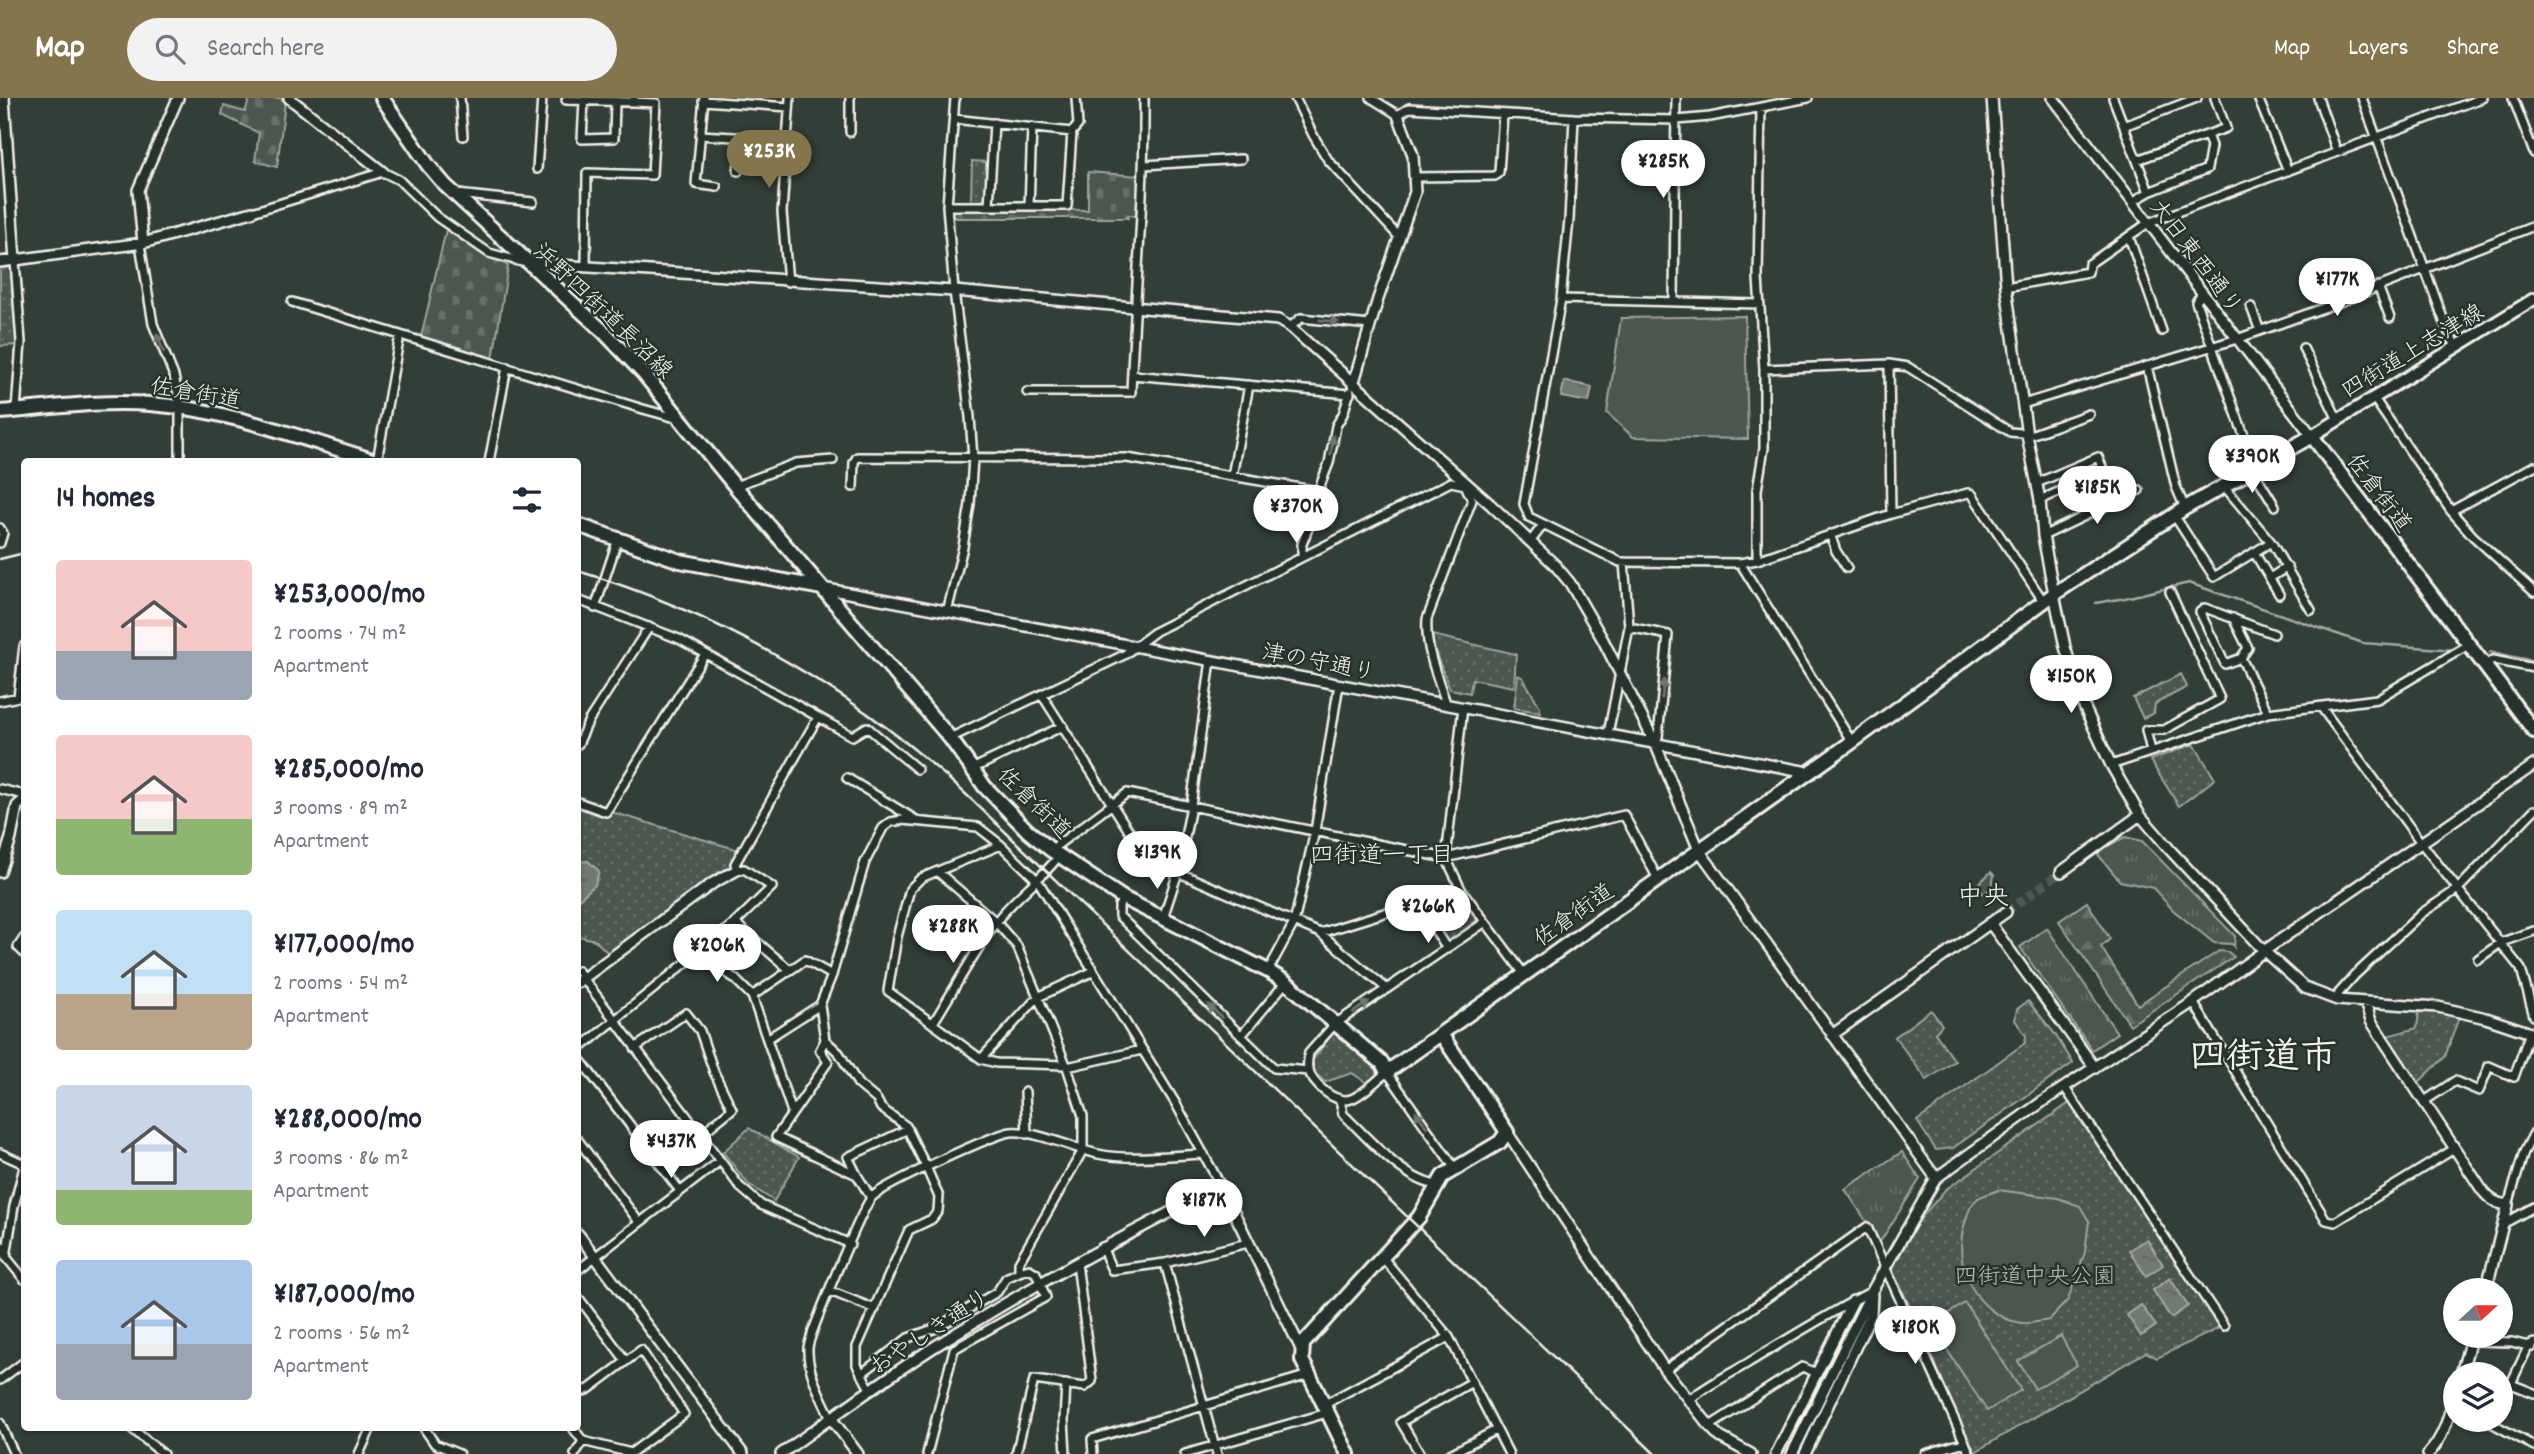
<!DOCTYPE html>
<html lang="en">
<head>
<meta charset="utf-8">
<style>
	:root { --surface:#fff; --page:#f2f2f3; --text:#1f2937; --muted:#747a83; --accent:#84754c }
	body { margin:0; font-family:Dekko,"Klee One",sans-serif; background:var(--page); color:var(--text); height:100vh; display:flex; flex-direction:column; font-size:26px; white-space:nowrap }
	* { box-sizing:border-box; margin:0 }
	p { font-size:23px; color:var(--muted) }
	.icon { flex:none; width:38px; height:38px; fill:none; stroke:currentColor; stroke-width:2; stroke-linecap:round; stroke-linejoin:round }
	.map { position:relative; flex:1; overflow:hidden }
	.sheet { position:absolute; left:21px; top:360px; width:560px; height:973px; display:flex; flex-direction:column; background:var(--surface); border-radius:7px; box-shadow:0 2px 5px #0004 }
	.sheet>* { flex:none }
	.needle { width:46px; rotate:69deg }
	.buttons { position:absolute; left:2443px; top:1180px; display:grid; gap:14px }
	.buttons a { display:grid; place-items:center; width:70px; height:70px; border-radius:50%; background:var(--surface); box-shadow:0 2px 5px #0004; font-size:35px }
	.price { position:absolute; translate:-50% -60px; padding:0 16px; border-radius:24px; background:#fff; color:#222; font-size:23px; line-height:46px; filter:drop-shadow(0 2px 4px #0008) }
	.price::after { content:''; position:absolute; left:50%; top:42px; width:21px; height:16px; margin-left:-10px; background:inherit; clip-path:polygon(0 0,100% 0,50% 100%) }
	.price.current { background:var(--accent); color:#fff }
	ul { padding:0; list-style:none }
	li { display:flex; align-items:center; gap:21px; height:175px; padding:0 35px }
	li span { display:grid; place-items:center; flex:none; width:196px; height:140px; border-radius:7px; color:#555 }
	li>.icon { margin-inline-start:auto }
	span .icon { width:84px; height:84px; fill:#fffc; stroke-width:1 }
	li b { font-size:30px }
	h2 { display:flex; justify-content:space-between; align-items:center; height:84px; padding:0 35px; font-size:30px }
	header { display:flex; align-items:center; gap:42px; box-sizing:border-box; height:98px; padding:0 35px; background:var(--accent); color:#fff }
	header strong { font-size:33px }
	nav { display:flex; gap:38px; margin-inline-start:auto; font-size:24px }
	.search { width:490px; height:63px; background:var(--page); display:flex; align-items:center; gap:18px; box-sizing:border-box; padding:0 24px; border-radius:38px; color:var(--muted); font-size:26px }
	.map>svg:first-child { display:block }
</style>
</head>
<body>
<header>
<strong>Map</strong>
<div class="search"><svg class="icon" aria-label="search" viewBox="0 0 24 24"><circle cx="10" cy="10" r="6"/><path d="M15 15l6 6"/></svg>Search here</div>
<nav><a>Map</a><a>Layers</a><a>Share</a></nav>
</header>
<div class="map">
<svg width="2534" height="1356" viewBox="0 0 2534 1356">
	<defs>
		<pattern id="grass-tufts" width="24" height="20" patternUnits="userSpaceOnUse" patternTransform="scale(1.75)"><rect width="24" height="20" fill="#4c564f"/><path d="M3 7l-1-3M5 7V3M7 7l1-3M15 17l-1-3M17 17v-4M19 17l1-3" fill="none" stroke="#666f68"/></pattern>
		<pattern id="forest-firs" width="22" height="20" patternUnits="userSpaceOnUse" patternTransform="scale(1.75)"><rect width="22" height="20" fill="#4c564f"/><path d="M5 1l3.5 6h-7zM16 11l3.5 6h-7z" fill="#666f68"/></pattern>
		<pattern id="cemetery-stones" width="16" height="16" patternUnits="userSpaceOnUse" patternTransform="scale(1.75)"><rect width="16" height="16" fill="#4c564f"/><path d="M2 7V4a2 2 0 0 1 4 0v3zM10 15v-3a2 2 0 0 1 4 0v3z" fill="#666f68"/></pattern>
		<pattern id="park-dots" width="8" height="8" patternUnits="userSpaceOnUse" patternTransform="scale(1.75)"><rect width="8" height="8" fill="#4c564f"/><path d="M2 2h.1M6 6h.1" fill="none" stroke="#666f68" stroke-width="1.8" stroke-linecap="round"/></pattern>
		<pattern id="water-ripples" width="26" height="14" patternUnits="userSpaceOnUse" patternTransform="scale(1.75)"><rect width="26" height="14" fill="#727972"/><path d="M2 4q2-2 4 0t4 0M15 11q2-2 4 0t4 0" fill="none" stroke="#60635e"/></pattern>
	</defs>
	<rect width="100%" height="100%" fill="#323e38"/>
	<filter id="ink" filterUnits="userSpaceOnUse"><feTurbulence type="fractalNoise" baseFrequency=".0143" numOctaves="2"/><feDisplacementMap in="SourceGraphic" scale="14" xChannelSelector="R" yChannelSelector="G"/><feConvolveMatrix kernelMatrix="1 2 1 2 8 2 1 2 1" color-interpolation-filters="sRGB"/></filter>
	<g filter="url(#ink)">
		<path fill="url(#grass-tufts)" stroke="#a0a49c" stroke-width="2" d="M2125,739L2142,743L2235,838L2234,849L2232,846L2214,845L2173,812L2153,790L2120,783L2096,754Z
			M2047,830L2117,935L2092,952L2020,849Z
			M1902,1054L1920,1081L1880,1144L1845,1091Z"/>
		<path fill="url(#forest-firs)" stroke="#a0a49c" stroke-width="2" d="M2087,804L2110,841L2101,849L2138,907L2219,853L2228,854L2234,859L2130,927L2059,823Z"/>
		<path fill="url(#cemetery-stones)" stroke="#a0a49c" stroke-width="2" d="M250,0H280L285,4L277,69L255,63L259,35L222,17L224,8L245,14Z
			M1088,74L1139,78L1136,118L1128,117V120H956L950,118L952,111L1088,112Z
			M446,132L508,168L493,261L421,239Z"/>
		<path fill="url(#park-dots)" stroke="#a0a49c" stroke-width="2" d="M972,63L988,64L986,101L982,103H971Z
			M13,168L18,247L0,248V170Z
			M1432,537L1516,556L1514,589L1472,581L1470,595L1450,591L1432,546Z
			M2181,576L2187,589L2155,606L2154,615L2143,620L2133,600Z
			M1518,577L1523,580L1540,609V614L1514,610Z
			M2194,646L2215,681L2179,708L2150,662Z
			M578,704L742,753L737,772L613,860L595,842L578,838Z
			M1991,774L1994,777L1992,790L1983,796L1977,787Z
			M1454,798H1460L1477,822L1446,846L1419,809Z
			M2028,903L2055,936L2073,965L1953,1050L1936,1052L1917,1023L2025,945L2026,938L2015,922L2017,911Z
			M2429,911L2459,919L2445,959L2417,986L2383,939L2417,930L2419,912Z
			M1931,912L1942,927L1935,935L1955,963L1927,982L1895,939Z
			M1333,935H1341L1380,970V976L1367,985L1352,975L1325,984L1316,976L1312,963Z
			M2071,1004L2218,1227L2217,1231L2157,1260L2146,1254L1973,1355L1922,1234L1892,1171L1920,1121L1945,1092Z
			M749,1030L799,1059L774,1103L748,1086L723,1054Z"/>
		<path fill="#4c564f" stroke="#a0a49c" stroke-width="2" d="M1745,218L1748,341L1633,339L1607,315L1621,220Z
			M1998,1092L2058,1100L2080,1108L2089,1123L2085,1154L2068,1202L2049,1222C2041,1223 2030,1226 2022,1225C1976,1219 1951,1166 1965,1125C1967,1117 1971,1106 1977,1101C1982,1097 1992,1095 1998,1092Z
			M1965,1205L2021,1292L1987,1313L1931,1227Z
			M2061,1238L2077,1267L2035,1291L2018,1263Z"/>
		<path fill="url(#water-ripples)" stroke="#a6a9a1" stroke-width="2" d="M1564,283L1592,289L1589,304L1561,299Z
			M588,763L599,773L595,787L578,802V764Z
			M2147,1141L2163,1167L2146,1178L2129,1152Z
			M2170,1180L2188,1208L2171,1220L2153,1192Z
			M2141,1207L2156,1228L2141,1238L2127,1217Z"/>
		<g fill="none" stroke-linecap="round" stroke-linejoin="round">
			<path stroke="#a6a9a1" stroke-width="2.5" d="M2096,505L2125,500L2189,485L2363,545L2454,552
				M2490,554L2534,563"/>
			<path stroke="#4f5952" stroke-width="9" stroke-dasharray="9 4.5" stroke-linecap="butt" d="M2006,814L2061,774"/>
			<g stroke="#f4f1e8" stroke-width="12">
				<path id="minor" d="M460,0L463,38
					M704,0L696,86L717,89
					M1295,0L1313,37L1328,62L1400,140
					M1371,0L1398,17L1409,10L1574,20L1677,22L1710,19L1808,0
					M2113,0L2149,94L2132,104
					M2258,0L2288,73
					M2318,0L2337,54
					M2362,0L2447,231L2457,250
					M2513,0L2534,55
					M566,2L634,4
					M584,3L582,41L614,40L615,4
					M703,3L789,9
					M1574,20L1569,122L1561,201L1524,406L1529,419L1620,464L1740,465L1757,462L1891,416L1968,395L1972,396L2044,504
					M954,21L1072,34
					M2124,28L2197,0
					M850,34V0
					M700,37L787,42
					M2137,62L2226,30L2215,0
					M1144,67L1241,61
					M537,71L542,0
					M738,73L742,39
					M1415,79L1495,78L1499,74L1503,16
					M2149,94L2207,71L2211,48L2207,37
					M457,96L533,104
					M947,108H1067L1072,34L1078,27L1076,0
					M989,108L994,25
					M1029,108L1032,29
					M252,114L383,74L399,82L437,119L489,155L526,165
					M2129,139L2162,233
					M140,146L153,226L174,278L177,292L180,309V364
					M15,163L21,244L16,312
					M586,169L587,75L652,77L656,5L634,4V0
					M788,184L782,114L790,0
					M2378,188L2390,220
					M2006,189L2088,174L2089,166L2148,125L2482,0
					M2202,195L2196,204L2251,357L2259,369
					M1561,201L1759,206
					M292,204L643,311L672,319L676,316
					M1674,204L1676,0
					M2251,209L2260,233
					M1290,229L1301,220L1370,227
					M2303,250L2338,322
					M1889,266L1908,269L2010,334L2033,336L2089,316
					M2147,268L2176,389L2185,410
					M1764,271L1889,266L1891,416
					M1132,277L1350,296
					M1027,294H1131C1135,196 1145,98 1144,0
					M2373,299L2451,413L2473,438L2534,494
					M2023,306L2237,241L2340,204L2534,128
					M377,363L400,237
					M489,364L507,269
					M2253,372L2275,408
					M1232,378L1249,287
					M2037,385L2098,359L2104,374L2040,402
					M735,388L796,365L833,362
					M853,389L854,364L857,359L1127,360L1318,393
					M2451,413L2534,368
					M2174,417L2214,479L2271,444L2224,388
					M0,430L3,435L0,445
					M1830,436L1836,453L1847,470
					M2043,438L2139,392
					M1530,444L1543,427
					M2271,444L2311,512
					M2254,454L2279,496
					M1302,459V446L1317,408L1318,393L1329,365L1336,328L1343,316L1350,294
					M1757,462V392L1764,350V271L1758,180L1761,9
					M1740,465L1852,644
					M2270,480L2287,469
					M578,502L679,541L818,619L735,766L737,772L744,771L772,789L735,825L578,952
					M595,510L618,441
					M947,514L963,449L970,406L973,360L970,319L954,193L947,108L955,0
					M2233,520L2248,550L2241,560L2225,566L2200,514L2205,510L2274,536
					M1629,529L1668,537L1658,639L1655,645
					M2241,560L2268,615
					M2485,567L2493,562L2534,570
					M1042,597L1147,761L1320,835L1387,891
					M0,603L18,599L24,548
					M1463,609L1446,760L1461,791L1524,876
					M2321,609L2422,746L2521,871L2534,918
					M818,619L852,638L867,629L917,671
					M1608,636L1629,529L1624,464
					M950,640L1124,557L1156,533L1451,384L1465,387L1472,402L1427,521C1425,551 1437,578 1446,605
					M578,646L589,622L649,529
					M2151,653L2146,632H2164L2220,601L2170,494
					M2111,667L2268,615L2377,601L2470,546
					M972,671L1063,628
					M847,680L916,722
					M0,691L24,697
					M578,704L606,714L705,556
					M1001,747L921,780L910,791L897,839L888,893L981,961L996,965L1066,967
					M1051,752L1127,695L1446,760L1624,717L1658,781
					M1123,800L1119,808V818L1274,970L1309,973
					M1417,805L1447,851
					M1163,820L1178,774L1191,708L1211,562
					M735,825L790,872
					M1320,835L1461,791
					M24,840L18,849L24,855
					M698,855L734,880L752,898L792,1014
					M2478,861L2502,844L2534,833
					M578,873L740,1089L761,1107L850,1146
					M1268,873L1294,825L1315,733L1339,586
					M752,898L805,862L832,877
					M2337,902L2339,895L2355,877L2422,815L2458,791L2534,712
					M2193,904L2326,1122L2335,1124L2454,1051
					M933,925C954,892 973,856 996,824C1014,799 1040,783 1059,758
					M1241,938L1286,884
					M767,941L820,907
					M825,942L839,955L858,986L877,1002L881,1010L906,1028L926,1069L939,1099L938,1113L932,1121L909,1132L857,1249V1267L871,1293
					M635,950L686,915L700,933L714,974L732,1011L700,1037
					M578,959L680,1093
					M981,961L1038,899L1094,873
					M1067,969L1142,952
					M2065,990L2224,1228
					M1025,994L1027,1036
					M1340,1002L1343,1016C1368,1040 1403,1082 1437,1087
					M2423,1004L2455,983L2479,993L2489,968L2514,979L2530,934
					M578,1042L639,1124
					M0,1055L24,1066
					M1454,1069L1387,974C1377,982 1364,996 1351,1001C1335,1006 1313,987 1308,971C1307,966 1308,960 1309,955L1335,926L1484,825
					M857,1077L848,1059L908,1031
					M871,1100L857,1077L776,1039L828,964L820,952L825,942L820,907L832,877L865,764L883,730L891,724L902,722L978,729L1001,747L1038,783L1176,1006L1221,1088
					M2508,1107L2524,1054L2534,1035
					M2503,1126L2534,1109
					M0,1146L6,1159L24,1181
					M1102,1149L1112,1172L1165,1165L1248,1145
					M6,1159L14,1108L24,1069
					M1383,1160L1449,1239L1509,1356
					M1165,1165L1217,1356
					M578,1172L720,1063
					M830,1193L875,1211
					M578,1199L626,1263
					M2470,1243L2512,1244L2532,1249
					M1665,1272L1867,1129L1970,1356
					M861,1276L908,1240L936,1230L997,1194L1006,1180L1019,1174
					M0,1282L24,1264
					M2511,1286L2534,1295
					M1688,1303C1707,1287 1727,1278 1748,1265C1789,1240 1829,1215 1872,1193
					M1323,1307L1449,1239
					M2501,1307L2529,1247L2534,1245
					M831,1320C821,1299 807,1274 808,1250C809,1237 863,1108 872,1099C884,1087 994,1036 1011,1034C1033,1032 1075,1051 1098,1056C1130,1063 1172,1057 1204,1056
					M2484,1321L2534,1348
					M0,1325L14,1356
					M1710,1328L1802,1269L1817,1275
					M131,1330L163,1356
					M424,1330L435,1346L459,1356
					M573,1330L583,1343L631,1355L684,1316L641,1252L589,1291L578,1295
					M359,1356L371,1330
					M575,1356L583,1343
					M927,1356L954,1251L1046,1199L1036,1175L1029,1171L1019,1174V1164L1083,1052V1018L1067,969L1017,848L996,824L938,774
					M1016,1356L1034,1282L1085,1289L1092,1283L1077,1165
					M1066,1356L1064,1322L1066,1286
					M1093,1356L1092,1341L1309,1277
					M1185,1356L1327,1315
					M1420,1356L1401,1324L1472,1284
					M1450,1356L1496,1332
					M1925,1356L1965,1344"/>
			</g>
			<g stroke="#f4f1e8" stroke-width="14">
				<path id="tertiary" d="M4,0L15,163
					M289,0L383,74
					M1992,0L2006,189L2027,337L2040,402L2043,438L2054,496L2065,549L2082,604L2111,667L2140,717L2171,753L2264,853L2305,890L2337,902L2438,909L2486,920L2534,936
					M2053,0L2312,338
					M143,145L138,92L178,0
					M0,164L143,145L252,114
					M528,165L954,193L1278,222L1290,229L1490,406L1555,467L1570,485L1603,542L1655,645L1699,752L1936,1080
					M1353,287L1378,201L1415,94L1413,57L1398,17
					M822,490L1808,674
					M0,774L11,740L17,708L24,702
					M2061,774L2140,717
					M1990,825L2095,970
					M578,884L713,785L737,772
					M2365,904L2371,923L2482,1092C2489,1101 2496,1106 2508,1107L2486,1192
					M1832,937L2006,814
					M1507,1034L1665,1272L1712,1331L1720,1339L1751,1356
					M578,1136L743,1356
					M2461,1276L2472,1237
					M831,1320L858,1356
					M781,1356C831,1320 881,1283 934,1249C1026,1191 1123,1138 1221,1088L1301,1251
					M1776,1356L1853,1203
					M1792,1356L1872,1193L1936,1080L2042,1004L2193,904L2264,853L2534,667
					M1805,1356L1871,1216L1872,1197
					M2428,1356C2444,1340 2449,1317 2455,1295"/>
			</g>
			<g stroke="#f4f1e8" stroke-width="16">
				<path id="secondary" d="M2312,338L2534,201"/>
			</g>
			<g stroke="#f4f1e8" stroke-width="18">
				<path id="primary" d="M382,0L428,67L445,87L605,235L643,275L735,388L950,640L985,689L1028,733L1051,752L1123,800L1268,873L1286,884L1382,965L1387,974L1852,644L2054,496L2185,410L2312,338L2534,633
					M0,314C50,310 100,302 150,306C228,311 305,342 379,364
					M578,427L680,463L822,490
					M1348,1356L1302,1262L1303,1246L1419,1119L1443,1078L1500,1044L1507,1034L1441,936"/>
			</g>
			<use href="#minor" stroke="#26332d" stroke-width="7"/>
			<use href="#tertiary" stroke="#26332d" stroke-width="9"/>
			<use href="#secondary" stroke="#26332d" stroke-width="10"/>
			<use href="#primary" stroke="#26332d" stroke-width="12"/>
			<path stroke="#f4f1e8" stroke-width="2.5" d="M0,461L24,455
				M578,473C724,517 860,596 971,701L1655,1356"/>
		</g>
		<defs><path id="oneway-solid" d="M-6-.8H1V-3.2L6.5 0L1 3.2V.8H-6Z" transform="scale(1.75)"/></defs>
		<g fill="#6e766e">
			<use href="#oneway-solid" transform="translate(1329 223) rotate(6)"/>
			<use href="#oneway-solid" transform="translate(160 245) rotate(-112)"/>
			<use href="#oneway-solid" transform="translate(1332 347) rotate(-81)"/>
			<use href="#oneway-solid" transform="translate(1663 591) rotate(-84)"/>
			<use href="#oneway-solid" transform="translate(1361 909) rotate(-35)"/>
			<use href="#oneway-solid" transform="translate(1215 913) rotate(-135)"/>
			<use href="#oneway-solid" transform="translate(1421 1021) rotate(-125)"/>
		</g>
	</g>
	<g text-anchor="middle" stroke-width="5" stroke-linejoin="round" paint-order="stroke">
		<g font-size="23" fill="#f4f1e8" stroke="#26332d">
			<text transform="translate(2197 158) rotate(53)" y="8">大日東西通り</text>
			<text transform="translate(604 212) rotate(44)" y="8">浜野四街道長沼線</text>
			<text transform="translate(2412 252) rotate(-31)" y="8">四街道上志津線</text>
			<text transform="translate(196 294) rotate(10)" y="8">佐倉街道</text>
			<text transform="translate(2380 394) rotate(53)" y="8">佐倉街道</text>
			<text transform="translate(1319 563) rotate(11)" y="8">津の守通り</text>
			<text transform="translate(1035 704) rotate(44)" y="8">佐倉街道</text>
			<text transform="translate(1573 816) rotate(-35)" y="8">佐倉街道</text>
			<text transform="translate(929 1233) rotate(-33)" y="8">おやしき通り</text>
		</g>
		<g font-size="23" fill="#b9bbb2" stroke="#26332d">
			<text x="2035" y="1185">四街道中央公園</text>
		</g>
		<g font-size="24" fill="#f4f1e8" stroke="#26332d">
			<text x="1382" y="764">四街道一丁目</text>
		</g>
		<g font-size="26" fill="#f4f1e8" stroke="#26332d">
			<text x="1983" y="806">中央</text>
		</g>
		<g font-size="37" font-weight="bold" fill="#f4f1e8" stroke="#26332d">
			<text x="2263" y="969">四街道市</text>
		</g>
	</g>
</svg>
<div class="buttons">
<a><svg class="needle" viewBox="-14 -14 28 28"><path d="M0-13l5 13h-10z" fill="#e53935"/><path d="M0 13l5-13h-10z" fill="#747a83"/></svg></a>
<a><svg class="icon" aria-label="layers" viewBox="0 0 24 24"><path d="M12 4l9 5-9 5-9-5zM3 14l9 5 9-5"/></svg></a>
</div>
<b class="price current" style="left:769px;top:92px">¥253K</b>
<b class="price" style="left:1663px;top:102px">¥285K</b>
<b class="price" style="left:2337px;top:220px">¥177K</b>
<b class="price" style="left:2252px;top:397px">¥390K</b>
<b class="price" style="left:2097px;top:428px">¥185K</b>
<b class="price" style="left:1296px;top:447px">¥370K</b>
<b class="price" style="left:2071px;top:617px">¥150K</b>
<b class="price" style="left:1157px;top:793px">¥139K</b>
<b class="price" style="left:1428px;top:847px">¥266K</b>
<b class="price" style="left:953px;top:867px">¥288K</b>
<b class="price" style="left:717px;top:886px">¥206K</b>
<b class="price" style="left:671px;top:1082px">¥437K</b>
<b class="price" style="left:1204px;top:1141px">¥187K</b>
<b class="price" style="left:1915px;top:1268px">¥180K</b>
<section class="sheet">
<h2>14 homes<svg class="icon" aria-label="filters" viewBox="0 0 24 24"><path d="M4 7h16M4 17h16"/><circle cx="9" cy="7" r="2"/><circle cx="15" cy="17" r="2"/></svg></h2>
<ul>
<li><span style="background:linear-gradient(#f6c9c9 65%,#9aa5b1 0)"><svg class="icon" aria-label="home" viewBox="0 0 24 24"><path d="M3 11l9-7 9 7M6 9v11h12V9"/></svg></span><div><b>¥253,000/mo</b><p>2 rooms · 74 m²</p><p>Apartment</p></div></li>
<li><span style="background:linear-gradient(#f6c9c9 60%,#8fb573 0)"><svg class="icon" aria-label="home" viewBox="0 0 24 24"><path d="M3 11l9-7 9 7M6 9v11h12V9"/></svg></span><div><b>¥285,000/mo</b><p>3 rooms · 89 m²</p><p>Apartment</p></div></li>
<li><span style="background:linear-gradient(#bfe0f5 60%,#b9a48a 0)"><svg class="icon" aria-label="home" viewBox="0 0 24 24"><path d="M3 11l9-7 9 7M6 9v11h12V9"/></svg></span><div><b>¥177,000/mo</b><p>2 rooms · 54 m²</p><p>Apartment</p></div></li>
<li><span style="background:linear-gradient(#c9d6e8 75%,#8fb573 0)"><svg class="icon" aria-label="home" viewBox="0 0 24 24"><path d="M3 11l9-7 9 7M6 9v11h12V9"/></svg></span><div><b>¥288,000/mo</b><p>3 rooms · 86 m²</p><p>Apartment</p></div></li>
<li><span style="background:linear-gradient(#a9c7e8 60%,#9aa5b1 0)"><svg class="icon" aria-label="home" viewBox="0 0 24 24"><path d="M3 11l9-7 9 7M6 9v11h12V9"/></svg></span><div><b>¥187,000/mo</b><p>2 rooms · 56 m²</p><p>Apartment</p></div></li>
</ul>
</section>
</div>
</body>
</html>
